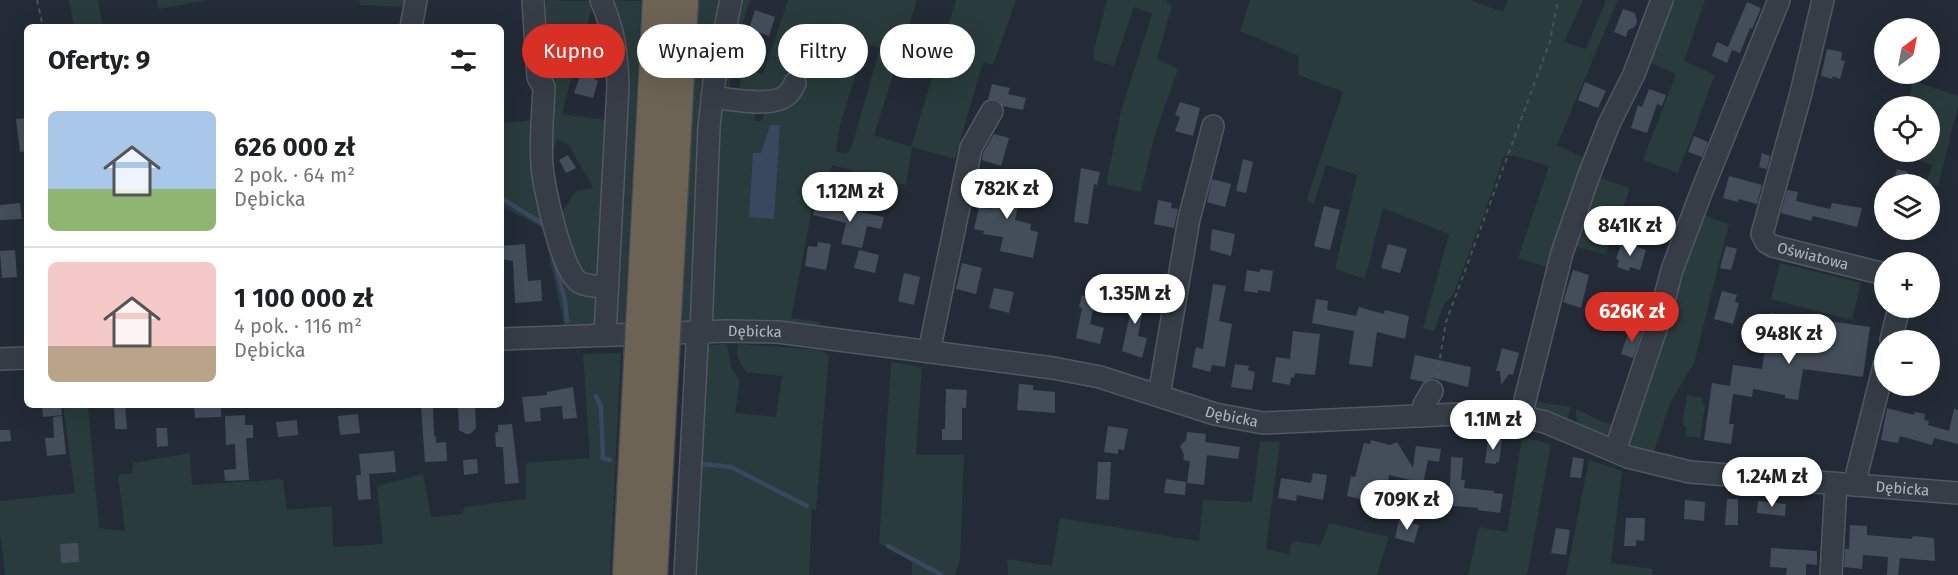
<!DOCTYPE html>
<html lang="pl">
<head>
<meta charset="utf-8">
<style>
	:root { --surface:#fff; --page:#f2f2f2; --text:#202124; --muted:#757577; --line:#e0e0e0; --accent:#d93025 }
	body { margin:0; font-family:"Fira Sans",sans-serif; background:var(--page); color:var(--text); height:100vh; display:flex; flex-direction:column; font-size:22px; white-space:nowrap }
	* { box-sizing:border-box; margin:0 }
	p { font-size:20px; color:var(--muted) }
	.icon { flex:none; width:33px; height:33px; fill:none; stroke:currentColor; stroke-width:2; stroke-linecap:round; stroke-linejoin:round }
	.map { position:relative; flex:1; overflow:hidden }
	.panel { position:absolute; left:24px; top:24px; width:480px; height:384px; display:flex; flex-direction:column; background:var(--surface); border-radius:9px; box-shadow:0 6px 24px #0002 }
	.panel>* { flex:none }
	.banner { position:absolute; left:522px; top:24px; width:570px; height:54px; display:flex; gap:12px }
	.needle { width:39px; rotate:32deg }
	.fabs { position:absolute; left:1874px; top:18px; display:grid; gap:12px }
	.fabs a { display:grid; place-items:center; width:66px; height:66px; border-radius:50%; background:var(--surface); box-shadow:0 6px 24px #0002; font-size:30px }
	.price { position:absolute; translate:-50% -51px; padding:0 14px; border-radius:21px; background:#fff; color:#222; font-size:20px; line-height:39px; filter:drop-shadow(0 2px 3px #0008) }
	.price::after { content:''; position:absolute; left:50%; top:36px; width:18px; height:14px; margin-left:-9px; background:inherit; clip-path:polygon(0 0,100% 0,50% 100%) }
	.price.active { background:var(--accent); color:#fff }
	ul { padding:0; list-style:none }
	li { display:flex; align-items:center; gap:18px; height:150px; padding:0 24px }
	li+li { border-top:2px solid var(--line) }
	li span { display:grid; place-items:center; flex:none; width:168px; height:120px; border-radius:9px; color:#555 }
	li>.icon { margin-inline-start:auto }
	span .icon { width:72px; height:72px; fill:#fffc; stroke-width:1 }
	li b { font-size:26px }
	h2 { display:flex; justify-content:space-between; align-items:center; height:72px; padding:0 24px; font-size:26px }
	.pill { padding:0 21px; border-radius:27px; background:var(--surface); box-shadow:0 6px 24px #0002; font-size:21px; line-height:54px }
	.pill.active { background:var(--accent); color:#fff }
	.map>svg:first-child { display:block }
</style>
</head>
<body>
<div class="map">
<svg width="1958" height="575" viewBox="0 0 1958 575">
	<rect width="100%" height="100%" fill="#232b36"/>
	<path fill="#293b3c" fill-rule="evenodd" d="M69,0H98L103,27H74Z
		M157,0H208L158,9Z
		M359,0H409L408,7L360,5Z
		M546,0L594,1C584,39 571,75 562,114L605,120L610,122L598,276L577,275L561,213L576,191L593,188L569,145L556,139L549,182Z
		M608,0L641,1L624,327L615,322Z
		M699,0H725L693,318L688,323L682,322Z
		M738,0H750L730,64L733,65L729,90L723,92L719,76Z
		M788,0H917L874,135L911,147L956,0H1016L993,65L983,62L955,159L912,147L906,185L832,165L823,195L815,194L791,318L821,322L819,329L716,323L709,317L717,106L755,107V121H762L767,106L775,97L739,92L742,68L763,74ZM865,44L880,48L851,149L846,154L836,151L840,125Z
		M1107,0H1166L1172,6L1157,59L1178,69L1154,138L1141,192L1106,184L1121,111L1152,14L1134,7L1114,66L1094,60V49Z
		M1250,0H1470L1503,12L1508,0H1583L1564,42L1586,49L1606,0H1618L1557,145L1589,160L1555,270L1518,258L1549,166L1514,156H1504L1484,214L1453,295L1444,304L1434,331L1423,328L1449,234L1383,208L1365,279L1335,269L1357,175L1326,165L1314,204L1306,201L1343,92L1298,75L1299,56L1240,31Z
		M1667,0H1705L1684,61L1715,75L1678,173L1643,160L1676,74L1645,60Z
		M1913,81L1958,96V106L1938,186L1926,184L1932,165L1895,152H1929V106H1907Z
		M535,120L547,223L568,287L597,296V322L589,328L560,329L561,325L564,324L543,228L505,208L501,204V123Z
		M1597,177L1630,188L1606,255L1571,245Z
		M1700,214L1729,224L1694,363L1671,401L1653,455L1628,446L1629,432Z
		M1780,263L1861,283L1852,320L1771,299Z
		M727,344L732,370L740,380L735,413L776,417L782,376L746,372C739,363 736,356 738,344L821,350L829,355L816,510L812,509L809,575H691L706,345Z
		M621,353L610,575H5L0,533V501L75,493L63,405H88L99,528L125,531L118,475L132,473L133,463L190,453L192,485L283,479L287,510L332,506L333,547L383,544L377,486L423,474L431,517L462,514L465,507L526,499V463L590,458L583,354Z
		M891,362L922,367L916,455H964L960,559L955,575H912V562L879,543Z
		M1687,395L1702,398V403L1705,406L1700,438L1685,436L1686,427L1682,424Z
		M1533,401L1571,407L1567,420L1532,410Z
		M1576,409L1601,421L1621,427L1610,441L1577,427Z
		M1522,437L1551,444L1527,575H1468L1479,527L1507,532Z
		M1260,441L1280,442L1266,549L1289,554L1292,541L1321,545L1329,523L1389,537L1377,575H1008L1007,559L1052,566L1060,518L1199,541L1203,500L1252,502Z
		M1589,460L1622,471L1611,563L1653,569L1652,575H1566Z"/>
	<path fill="#39485f" d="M770,125H780L774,219L749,217L753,153H761Z"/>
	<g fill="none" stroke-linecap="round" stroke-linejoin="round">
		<path stroke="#39485f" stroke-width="4.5" d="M501,198L543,224L545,229
			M554,260L565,301L567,321
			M596,396L601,407L603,458L610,460
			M702,464L731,467L807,506
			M888,546L942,575"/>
	</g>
	<path fill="#444e5b" d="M1747,2L1761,8L1752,29L1750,28L1740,53L1732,50L1727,63L1712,56L1717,42L1728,47Z
		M1623,9L1635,13L1637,22L1635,27L1628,30L1626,37L1614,32Z
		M755,10L775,17L769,36L749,29Z
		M1827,49L1842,52L1841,60L1845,61L1840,79L1833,76L1832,79L1821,76Z
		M588,59L600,63L595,80L598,81L593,98L574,93L580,76L583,77Z
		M1585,82L1606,91L1598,108L1578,100Z
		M992,84L1010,88L1008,94L1026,98L1023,110L1003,106L998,100L988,99Z
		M1649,89L1666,95L1662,106L1657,104L1647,133L1631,128L1638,105L1642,107Z
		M1180,102L1200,108L1193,136L1175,131L1180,117L1175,115Z
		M27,118V151L20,152L16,119Z
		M994,134L1009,138L1001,166L982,160L983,153Z
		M1694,136L1708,142L1702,157L1688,152Z
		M1762,153L1770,156L1767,169L1759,167Z
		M568,155L576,168L566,173L559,160Z
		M1243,159L1253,162L1246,193L1236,191Z
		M1081,168L1100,172L1097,185L1094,184L1088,224L1074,222Z
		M1897,169L1908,172L1905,184H1893Z
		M997,176L1023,181L1015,220L1031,224L1030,230L1038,232L1033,258L1000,251L1003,237L983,234L984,231L974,229L979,207L991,209Z
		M1729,176L1762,185L1757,204L1738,199V202L1723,198Z
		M1212,179L1231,184L1225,207L1207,202Z
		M1787,190L1798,192L1796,201L1830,209L1832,203L1862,208L1857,227L1813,216L1811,221L1781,213Z
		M1158,200L1172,203L1171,208L1178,209L1174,228L1154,224Z
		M20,203L22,219L0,220V205Z
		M816,203L884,217L881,229L867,226L862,248L841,244L846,223L813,215Z
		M1324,206L1340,210L1330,250L1314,246Z
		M1212,229L1235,234L1231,256L1210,250Z
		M1622,241L1646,250L1640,270L1630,267L1629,271L1617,267L1619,260L1616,259Z
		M818,242L831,244L826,270L805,266L808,246L817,247Z
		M525,244L528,281L541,280L542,301L515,303L513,261L501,259V246Z
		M1388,244L1407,249L1400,273L1381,268Z
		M1726,246L1737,249L1731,270L1720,268Z
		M15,250L17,277L2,278L0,251Z
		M859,250L879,255L875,273L854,268Z
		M962,263L982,268L976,294L956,289Z
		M1260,269L1273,271L1270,292L1258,290V293L1244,291L1247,270L1260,272Z
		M1573,270L1589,275L1581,308L1563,302Z
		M904,273L920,277L914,305L898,301Z
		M1088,283L1106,286L1103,302L1095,300L1090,324L1104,328L1100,344L1076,338L1082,308L1079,307L1082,295L1085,296Z
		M1213,284L1226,286L1219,321L1232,324L1225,367L1212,365L1210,372L1192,367L1196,347L1203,349Z
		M994,288L1014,292L1009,313L989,308Z
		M1130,290L1146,293L1138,336L1147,338L1142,358L1122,351L1132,305L1127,304Z
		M1722,291L1737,295L1735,302L1739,303L1733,324L1714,319Z
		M1316,299L1328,301L1327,310L1356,316L1359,307L1384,314L1385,310L1409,316L1405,339L1377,332L1372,367L1349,364L1354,331L1312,323Z
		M1770,313L1870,327L1863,377L1803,369L1798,400L1785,398V395L1753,389L1752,397L1733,394L1729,424H1734L1731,444L1704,440L1712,383L1730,386L1733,365L1762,369Z
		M1630,328L1642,332L1633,358L1621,354Z
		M1293,331L1320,334L1315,375L1295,373L1294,378L1291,377L1290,385L1272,382L1276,357L1290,359Z
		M1502,348L1519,353L1513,375L1509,374L1501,385L1500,371H1496Z
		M1415,355L1471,367L1468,387L1433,378L1424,382L1410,379Z
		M1235,364L1249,366L1248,370L1255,372L1252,390L1231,387Z
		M1019,384L1033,385V390L1055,392V413L1017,410Z
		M573,387L577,418L563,419L562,406L540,408L541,421L525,422L522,397L547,395V392Z
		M946,389L967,390L966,408H962V440H942V429H945Z
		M42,405H61L62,415L43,417Z
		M114,405H125L127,429H115Z
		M194,405H221V417L195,418Z
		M433,405L434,437L436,436V443L446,442L447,461L425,462L421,406Z
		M458,405H475L476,428L470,434H466L459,430Z
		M1887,408L1914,415L1915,412L1925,414L1924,420L1929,421L1928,425L1949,431L1954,409L1958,410V444L1934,438L1932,445L1900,436L1898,443L1881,440Z
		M358,414L360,433L340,435L338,416Z
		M245,415V425H253V438H246L249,480L225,481L224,470L236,469L235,444L226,445L225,416Z
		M62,416L66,454L47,456L45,438H54L53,417Z
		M297,420L298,435L278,437L276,422Z
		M512,424L519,483L505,484L503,447H496L495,433L498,432V425Z
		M1108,426L1128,429L1124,450L1118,449V454L1104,452Z
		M156,428H167L168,446L157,447Z
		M0,430H10L11,441L0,442Z
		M1187,432L1206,434L1205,442L1240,447L1238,459L1207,455L1204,485L1187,483L1190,461L1183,460L1184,455L1180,446L1186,440Z
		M1488,439L1502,440L1499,462H1496V464L1485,463Z
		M1371,440L1390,445L1397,442L1413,468L1416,446L1441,449L1439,462L1428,460L1423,484L1450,486L1451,457L1463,458L1461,480H1465L1464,488L1494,491V493L1503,494L1500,513L1478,510V508L1421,503L1406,499L1410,480L1389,475L1387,488L1384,487L1380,504L1347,496L1351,476L1355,477L1364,443L1370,444Z
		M394,451L396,472L369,474L371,499L358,500L356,475H361L359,454Z
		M1573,457L1584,459L1581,478L1570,477Z
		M477,459L478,473L464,475L463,460Z
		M1098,462H1111L1109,500L1096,499Z
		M1313,473L1327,475L1323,500L1297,495L1296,501L1278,498L1281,478L1311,483Z
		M1166,479L1186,482L1185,495L1164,493Z
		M1727,499H1738V525H1725Z
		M1685,500L1705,502L1704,521L1684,519Z
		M1758,501L1786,504L1785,516L1757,513Z
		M1626,518H1645L1644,541L1636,540V546H1624Z
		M1399,520L1419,525L1414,543L1395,538Z
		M1850,525L1867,526V535L1912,539L1913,536L1934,538L1935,561L1900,558L1898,575H1887L1888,557L1863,555L1862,569L1844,567L1845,549H1849Z
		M1556,528L1570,530L1566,555L1551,553Z
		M78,543L79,562L61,563L60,544Z
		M1771,548L1817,551V565L1806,564V575H1786L1787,568L1770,567Z"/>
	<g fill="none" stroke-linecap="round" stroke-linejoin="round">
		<g stroke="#515862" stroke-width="24">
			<g id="minor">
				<path d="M533,0L538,77L544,87C543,113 540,140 542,165C543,186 562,272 579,282C587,287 598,286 606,287"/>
				<path d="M601,0C614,30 617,53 618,86L605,335"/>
				<path id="s1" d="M1823,0L1801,93L1762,234L1766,242L1773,246L1884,274"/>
				<path d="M411,27L416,0"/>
				<path d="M712,97C731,99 772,108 787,95C791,92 793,87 795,83"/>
				<path id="s2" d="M501,339L727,331L778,332L1053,368L1100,377L1215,414L1263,423L1481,413L1515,415L1545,422L1628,457L1690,472L1958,493"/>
				<path d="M1891,340L1899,308"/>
				<path d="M929,352L971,148L992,111"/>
				<path d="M0,359L27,358"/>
				<path d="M1159,395L1189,219L1213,126"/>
				<path d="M1421,416L1424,405L1432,391"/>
				<path d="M1521,416L1562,253L1589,175L1609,124L1634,74L1662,0"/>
				<path d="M1615,451L1658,323L1672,270L1701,193L1779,0"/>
				<path d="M1854,485L1884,366"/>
				<path d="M685,575L697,343L701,332L709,127L714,82L731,0"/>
				<path d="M1831,575L1836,484"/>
			</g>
		</g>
		<path stroke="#465659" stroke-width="2" stroke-dasharray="4.5 4.5" stroke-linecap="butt" d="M37,0L43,27
			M1437,376L1446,322L1542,63L1550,41L1558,0"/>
		<use href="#minor" stroke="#363d47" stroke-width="21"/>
		<g stroke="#414852" stroke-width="33" stroke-linecap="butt">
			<path id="highway-bridge" d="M628,575L658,0
				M652,575L683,0"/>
		</g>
		<use href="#highway-bridge" stroke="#6c6354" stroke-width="30"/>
	</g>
	<g text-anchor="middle" stroke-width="6" stroke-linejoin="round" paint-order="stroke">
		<g font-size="15" fill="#b1b8c3" stroke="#1b222c">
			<text dy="5" stroke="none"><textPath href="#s1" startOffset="300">Oświatowa</textPath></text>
			<text dy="5" stroke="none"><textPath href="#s2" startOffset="254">Dębicka</textPath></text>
			<text dy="5" stroke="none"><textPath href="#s2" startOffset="740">Dębicka</textPath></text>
			<text dy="5" stroke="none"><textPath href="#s2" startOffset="1422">Dębicka</textPath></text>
		</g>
	</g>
</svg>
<div class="fabs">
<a><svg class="needle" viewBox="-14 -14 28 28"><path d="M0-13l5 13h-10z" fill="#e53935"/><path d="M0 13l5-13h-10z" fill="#757577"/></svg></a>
<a><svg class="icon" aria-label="locate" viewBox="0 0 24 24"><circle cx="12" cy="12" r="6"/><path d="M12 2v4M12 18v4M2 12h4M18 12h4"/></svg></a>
<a><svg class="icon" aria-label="layers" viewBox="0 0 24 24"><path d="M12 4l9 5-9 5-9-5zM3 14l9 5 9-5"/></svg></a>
<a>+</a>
<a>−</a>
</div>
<b class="price" style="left:1007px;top:220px">782K zł</b>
<b class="price" style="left:850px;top:223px">1.12M zł</b>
<b class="price" style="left:1630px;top:257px">841K zł</b>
<b class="price" style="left:1135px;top:325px">1.35M zł</b>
<b class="price active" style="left:1632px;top:343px">626K zł</b>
<b class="price" style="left:1789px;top:365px">948K zł</b>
<b class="price" style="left:1493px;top:451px">1.1M zł</b>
<b class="price" style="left:1772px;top:508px">1.24M zł</b>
<b class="price" style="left:1407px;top:531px">709K zł</b>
<div class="banner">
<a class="pill active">Kupno</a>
<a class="pill">Wynajem</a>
<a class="pill">Filtry</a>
<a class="pill">Nowe</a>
</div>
<section class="panel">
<h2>Oferty: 9<svg class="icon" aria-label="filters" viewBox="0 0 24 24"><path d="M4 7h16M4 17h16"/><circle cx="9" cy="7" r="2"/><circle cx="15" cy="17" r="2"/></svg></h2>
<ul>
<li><span style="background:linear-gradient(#a9c7e8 65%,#8fb573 0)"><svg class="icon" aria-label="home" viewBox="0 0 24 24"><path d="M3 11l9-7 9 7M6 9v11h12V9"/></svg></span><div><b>626 000 zł</b><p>2 pok. · 64 m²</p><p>Dębicka</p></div></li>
<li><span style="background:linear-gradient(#f6c9c9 70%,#b9a48a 0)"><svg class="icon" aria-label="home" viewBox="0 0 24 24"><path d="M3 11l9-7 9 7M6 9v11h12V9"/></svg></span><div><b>1 100 000 zł</b><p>4 pok. · 116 m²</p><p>Dębicka</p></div></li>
</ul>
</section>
</div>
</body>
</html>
